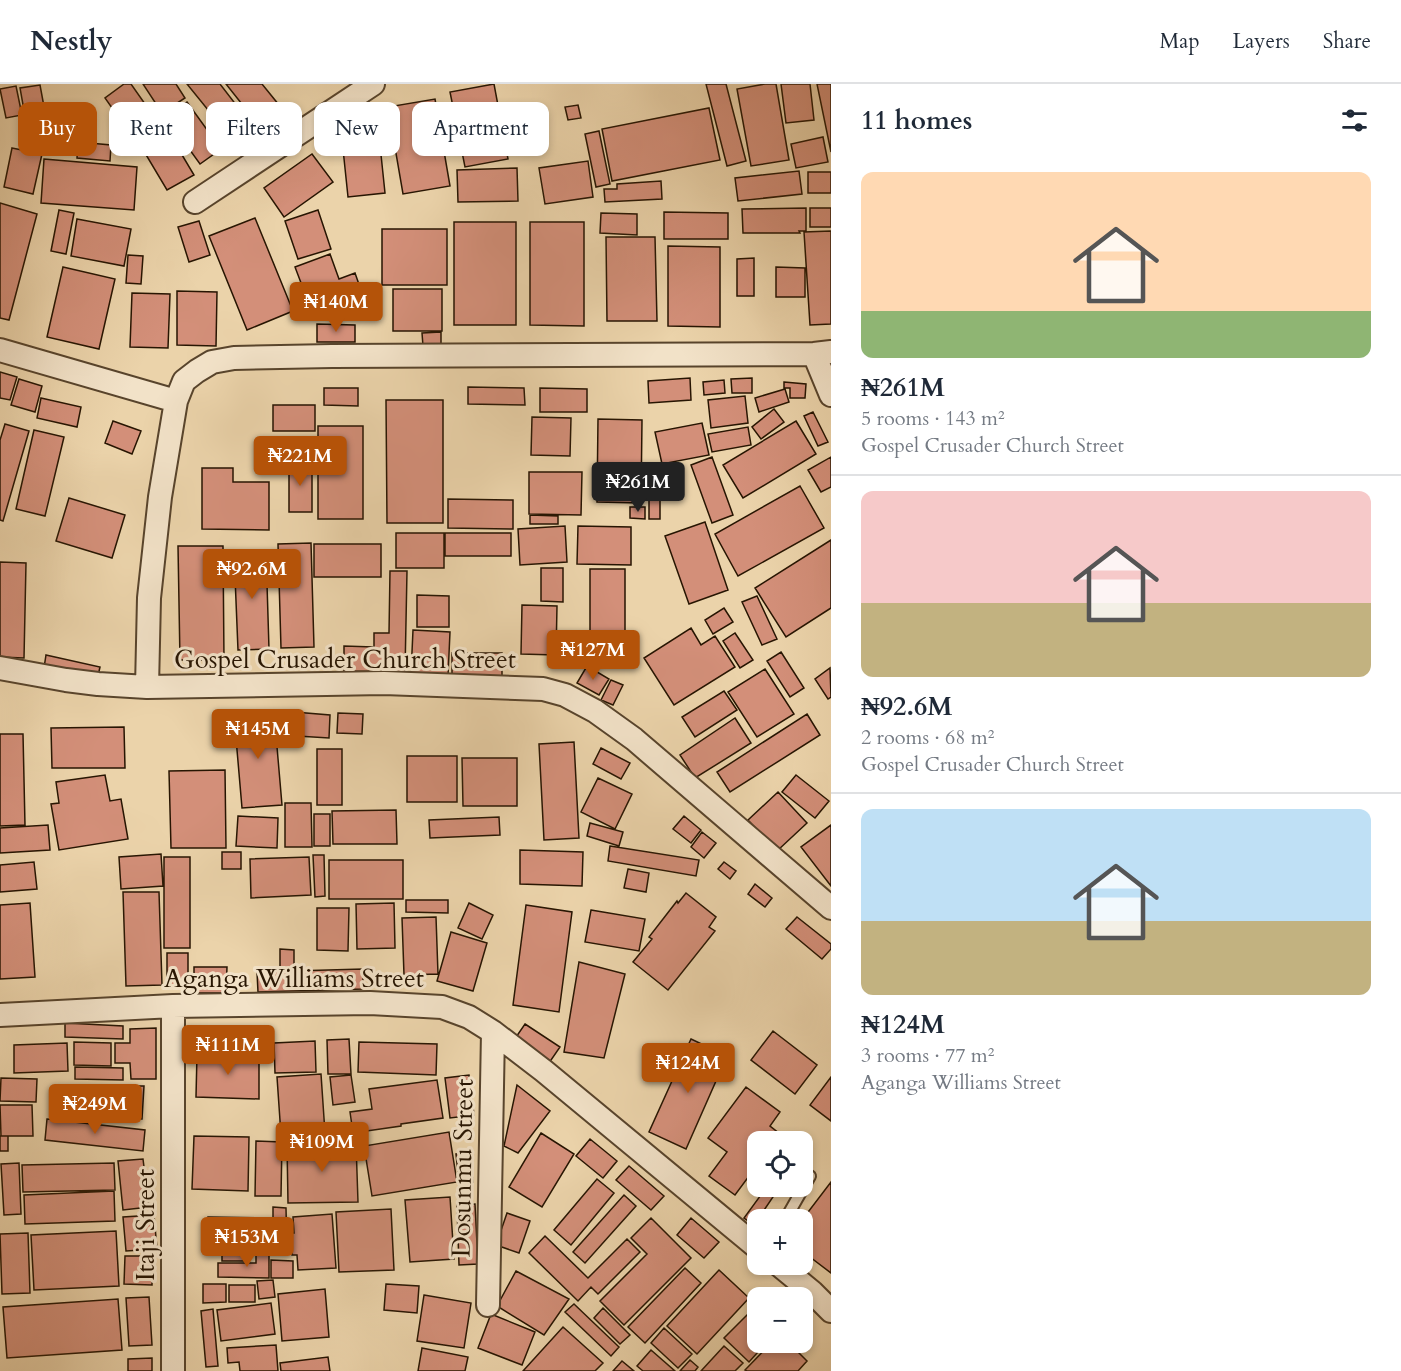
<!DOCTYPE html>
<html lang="en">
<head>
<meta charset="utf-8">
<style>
	:root { --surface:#fff; --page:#f2f2f3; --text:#1f2937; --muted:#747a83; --line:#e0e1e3; --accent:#b45309 }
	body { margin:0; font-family:Cardo,serif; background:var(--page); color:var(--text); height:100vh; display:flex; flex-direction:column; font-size:22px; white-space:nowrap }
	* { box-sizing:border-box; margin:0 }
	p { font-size:20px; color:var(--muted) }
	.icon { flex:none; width:33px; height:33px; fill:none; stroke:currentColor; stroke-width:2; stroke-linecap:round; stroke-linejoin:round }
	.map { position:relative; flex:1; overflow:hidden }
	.panel { display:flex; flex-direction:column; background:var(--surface); width:570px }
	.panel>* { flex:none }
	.guide { position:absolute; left:18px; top:18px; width:570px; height:54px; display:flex; gap:12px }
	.buttons { position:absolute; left:747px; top:1047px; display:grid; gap:12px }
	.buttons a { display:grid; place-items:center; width:66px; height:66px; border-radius:12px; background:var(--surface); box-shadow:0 3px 9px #0003; font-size:30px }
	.price { position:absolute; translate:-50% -51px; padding:0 14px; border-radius:6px; background:var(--accent); color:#fff; font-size:20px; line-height:39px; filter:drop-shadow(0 2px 3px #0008) }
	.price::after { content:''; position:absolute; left:50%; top:36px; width:18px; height:14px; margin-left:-9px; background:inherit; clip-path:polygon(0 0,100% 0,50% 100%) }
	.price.on { background:#222; color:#fff }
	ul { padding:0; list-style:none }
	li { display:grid; align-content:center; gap:12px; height:318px; padding:0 30px }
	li+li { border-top:2px solid var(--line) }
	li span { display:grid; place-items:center; height:186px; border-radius:12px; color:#555 }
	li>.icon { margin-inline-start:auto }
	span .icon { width:108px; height:108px; fill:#fffc; stroke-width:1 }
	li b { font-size:26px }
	h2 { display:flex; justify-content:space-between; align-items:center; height:72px; padding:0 30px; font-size:26px }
	.chip { padding:0 21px; border-radius:12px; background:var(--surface); box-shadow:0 3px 9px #0003; font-size:21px; line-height:54px }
	.chip.on { background:var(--accent); color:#fff }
	header { display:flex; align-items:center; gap:36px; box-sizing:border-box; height:84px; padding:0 30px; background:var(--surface); border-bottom:2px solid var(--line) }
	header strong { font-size:28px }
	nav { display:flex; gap:33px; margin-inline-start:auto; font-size:21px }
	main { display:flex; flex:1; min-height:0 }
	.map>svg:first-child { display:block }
</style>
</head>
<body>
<header>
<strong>Nestly</strong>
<nav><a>Map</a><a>Layers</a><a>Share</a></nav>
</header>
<main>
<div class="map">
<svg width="831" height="1287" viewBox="0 0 831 1287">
	<rect width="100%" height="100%" fill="#ebd3aa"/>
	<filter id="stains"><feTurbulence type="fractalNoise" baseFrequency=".00333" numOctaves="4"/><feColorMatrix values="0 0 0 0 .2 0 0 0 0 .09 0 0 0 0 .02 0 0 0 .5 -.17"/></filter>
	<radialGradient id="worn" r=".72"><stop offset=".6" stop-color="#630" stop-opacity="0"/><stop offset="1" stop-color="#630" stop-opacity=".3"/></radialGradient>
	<path fill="#d38f79" stroke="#271502" stroke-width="1.5" d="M124,0H131L157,37L133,54L105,14Z
		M143,0H176L185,14L162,29Z
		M187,0H220L237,22L217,37Z
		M226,0H262L279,21L257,39Z
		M494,0L508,75L465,83L450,8Z
		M706,0H726L746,77L727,82Z
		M765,0H776L789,76L751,82L737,5Z
		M781,0H810L814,36L786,39Z
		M817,0H831V68Z
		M40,1L45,28L25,32L20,4Z
		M16,2L22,31L6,34L0,5Z
		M435,15L450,102L403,110L388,23Z
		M187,18L221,65L200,80L166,33Z
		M578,21L581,34L568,36L565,23Z
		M709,24L720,76L612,97L602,45Z
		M166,44L194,91L167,106L139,59Z
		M599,47L610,100L596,103L585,50Z
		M823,53L828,78L796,84L791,60Z
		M78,58L111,61L110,77L77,74Z
		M380,61L385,109L348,113L343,65Z
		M12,64L42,70L33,110L4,103Z
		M312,70L333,98L284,133L264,104Z
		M44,75L137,83L134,126L41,119Z
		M588,77L593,113L545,120L539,84Z
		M517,84L518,117L458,118L457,86Z
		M799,87L802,110L738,117L735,94Z
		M808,88H831V109H808Z
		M661,97L662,115L605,118L604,105H617V100Z
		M0,119L37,130L9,236L0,234Z
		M806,124V147H799L800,149H743L742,125Z
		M810,124H831V143H810Z
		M59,126L74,129L66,170L51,167Z
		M318,126L331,165L298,175L285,137Z
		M664,128L728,129V155H664Z
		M601,129L637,130V151L600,149Z
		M255,134L293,227L247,246L209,152Z
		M77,135L131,145L124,182L71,172Z
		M199,137L210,171L189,178L178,143Z
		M454,138H516V241H454Z
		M530,138H584V242L530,241Z
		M382,145H447V201H382Z
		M831,147V240L810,241L804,148Z
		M606,153H655L657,237H607Z
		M668,162L720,163V243L668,242Z
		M330,170L339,195L355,189L362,209L312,228L295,183Z
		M128,171L143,172L141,200L126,199Z
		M754,174V212H737V175Z
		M63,183L115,195L99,265L47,253Z
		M776,183L805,184V213H776Z
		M393,205H442V247H393Z
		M177,207L217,208L216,262L177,261Z
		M132,209L170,210L168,264L130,263Z
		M317,240L355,241V258H317Z
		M441,248V262H423L422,249Z
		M0,288L17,293L10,316L0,314Z
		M690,294L691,316L649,319L648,297Z
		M752,294V309H732L731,295Z
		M19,295L42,302L35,328L11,321Z
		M724,296L725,309L704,311L703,298Z
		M784,298L806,300L805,314H790V304H784Z
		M468,303L524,304L525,321L468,320Z
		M324,304H358V322L324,321Z
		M540,304L587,305V328H540Z
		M785,305L789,318L759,328L755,314Z
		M745,312L748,339L711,344L708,316Z
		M41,314L81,323L77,343L37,334Z
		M386,316H443V439H387Z
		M273,321H315V347H273Z
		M774,325L784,338L761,355L752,343Z
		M813,328L828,358L818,362L804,332Z
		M532,333L571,334L570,372L531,371Z
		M598,335L642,336L641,419L597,418Z
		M113,337L141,347L132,370L105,359Z
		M796,337L816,370L743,414L723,381Z
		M702,339L709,371L662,380L655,348Z
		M5,340L29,347L3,437L0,436V356Z
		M318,342H363V435H318Z
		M748,343L751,361L712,368L708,350Z
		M34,346L64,353L45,432L16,425Z
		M712,373L733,431L712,439L691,381Z
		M831,373V403L821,408L808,386Z
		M289,378H312V428H289Z
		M202,384H233V398H269V446L202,445Z
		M529,388H582L581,431L529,430Z
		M649,401H660V435H649Z
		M800,402L824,444L738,492L715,450Z
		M69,414L125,431L112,474L56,457Z
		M448,415L513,416V445L448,444Z
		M630,423H645V435L630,434Z
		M530,431L558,432V440H530Z
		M705,438L728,506L689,520L665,452Z
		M565,442L567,478L520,481L518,445Z
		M578,442L631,443V481L577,480Z
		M396,449H444V484H396Z
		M445,449H511V472H445Z
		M831,456V524L786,553L755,504Z
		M311,459L314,563L281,564L278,460Z
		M314,460H381V493H314Z
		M178,462H223L224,576H180Z
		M266,467L269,565L238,566L234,468Z
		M0,478L26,479L24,574L0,573Z
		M541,484H563V518L541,517Z
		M590,485H625V570L590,569Z
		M390,487H407L405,588L344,587V562L374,563V549H389Z
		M417,511L449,512V543H417Z
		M757,512L777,555L762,561L742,518Z
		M522,521L557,522L556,571L521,570Z
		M724,524L733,538L713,550L705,536Z
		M691,544L701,561L715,552L735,583L674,621L644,574Z
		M413,546L450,548L448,592L411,590Z
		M735,549L753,576L740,584L723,557Z
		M781,568L804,604L790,613L767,577Z
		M452,569H502V593H452Z
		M46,571L100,583L97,596L44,584Z
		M587,582L609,595L599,611L577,599Z
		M830,584L831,613L828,615L815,595Z
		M765,585L794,630L757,653L728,608Z
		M611,596L623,601L613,621L601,616Z
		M724,607L737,626L695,653L682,633Z
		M282,627L330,631L329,654L281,651Z
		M274,628L282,721L242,724L234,631Z
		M338,629L363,630L362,650L337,649Z
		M807,630L820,651L730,708L717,688Z
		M735,634L751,659L695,694L680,671Z
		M124,643L125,684H52L51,644Z
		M0,650H23L25,741L0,742Z
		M574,658L579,754L544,756L539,660Z
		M601,664L630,679L621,695L593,680Z
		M317,665H342V721H317Z
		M407,672H457V718H407Z
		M462,674H517V722H463Z
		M225,686L226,764H171L169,687Z
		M105,691L110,717L121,715L128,755L59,766L51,720L59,719L56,698Z
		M796,691L829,717L815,734L782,708Z
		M598,694L632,710L615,745L581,728Z
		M778,708L807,739L777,767L748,736Z
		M285,719H311L312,763H285Z
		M396,726L397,760H333L332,727Z
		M314,730H330V762H314Z
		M238,732L278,734L277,764L236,762Z
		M684,732L701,746L691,759L673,745Z
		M499,733L500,751L430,754L429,736Z
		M590,739L623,748L619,762L587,752Z
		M48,741L50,766L0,769V744Z
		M831,741V802L801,763Z
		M702,748L716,759L704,774L691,763Z
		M610,762L699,776L696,792L608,777Z
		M520,766L583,768L582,802L520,800Z
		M222,768H241V785H222Z
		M161,770L163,802L121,805L119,773Z
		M313,771H324L325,812L315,813Z
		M164,773H190V864H164Z
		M309,773L311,811L251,814L250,775Z
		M329,776H403V815H329Z
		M34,778L37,805L0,808V781Z
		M724,778L736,787L730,795L718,785Z
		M628,785L649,789L646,808L624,804Z
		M755,800L772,814L765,823L748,810Z
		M123,808H159L162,901L126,902Z
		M686,809L716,833L709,843L715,847L668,906L633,878L652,855L649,853L677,817L678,819Z
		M406,816H448V829L406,828Z
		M30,819L35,893L0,895V821Z
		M394,819L395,864L357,865L356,820Z
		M469,819L493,831L482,855L458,844Z
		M526,821L572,828L559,928L513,921Z
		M317,824H349L348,867L317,866Z
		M591,826L645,835L639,867L585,858Z
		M436,833L438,890L404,891L402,834Z
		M797,833L831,860V865L822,875L786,845Z
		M451,848L487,859L473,907L437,897Z
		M280,865L294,866V885H280Z
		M167,869H188V904L167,903Z
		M579,878L625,890L604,974L564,968Z
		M194,883H227L226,909H194Z
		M363,885V905L258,908L257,888Z
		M65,939L123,942V955L65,953Z
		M525,940L560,963L549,979L514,956Z
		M156,944V995H131L130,979H115V959H130V945Z
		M773,947L817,981L795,1010L751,976Z
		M349,955L351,990H328L327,956Z
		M691,955L727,972L686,1065L649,1048Z
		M315,957L316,988L275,989L274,959Z
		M74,958L111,959V982L74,981Z
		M359,958L437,960L436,991L358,988Z
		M67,959L68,987L14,989V961Z
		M197,970L259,971V1015L196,1013Z
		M75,983L123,984V996L75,995Z
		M321,990L325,1049L281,1051L277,993Z
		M351,991L355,1018L333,1021L330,993Z
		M469,991L474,1031L450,1034L445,994Z
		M831,993V1037L810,1021Z
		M1,994L37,995L36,1018L0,1017Z
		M437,996L443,1034L401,1040V1042L353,1049L350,1028L372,1025L369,1005Z
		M517,1001L550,1027L518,1069L504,1062Z
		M127,1002H144L142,1035L125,1034Z
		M746,1003L780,1028L770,1042L780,1050L774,1058H758V1080L735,1111L709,1092L727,1068L708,1054Z
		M0,1021H32L33,1052H1Z
		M47,1035L145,1046L143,1067L45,1056Z
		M449,1048L457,1098L372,1112L364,1062Z
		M541,1049L574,1070L542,1123L509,1103Z
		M798,1049L810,1055L802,1070V1058H793Z
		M0,1052H8V1067H0Z
		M194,1052L249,1053L248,1107L192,1105Z
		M590,1055L617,1077L603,1094L576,1072Z
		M256,1057L282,1058L281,1112H255Z
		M356,1059L358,1118L288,1119L287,1060Z
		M470,1069L473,1098L459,1099L456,1070Z
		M143,1075L149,1123L123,1126L118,1077Z
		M19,1079L21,1130L4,1131L1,1080Z
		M114,1079L115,1106L23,1108L22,1081Z
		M629,1082L664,1112L651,1126L616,1096Z
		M597,1095L614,1109L571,1161L554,1146Z
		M831,1098V1189L802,1167V1136Z
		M766,1104L775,1110L754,1141L744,1134Z
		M114,1107L115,1137L25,1140L24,1111Z
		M624,1111L636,1122L585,1179L573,1168Z
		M450,1113L454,1175L410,1178L405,1116Z
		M475,1120L478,1180L459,1181L457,1121Z
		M273,1123L286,1124L287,1170H273Z
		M391,1125L394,1186L339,1188L336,1128Z
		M507,1129L530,1137L519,1169L496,1161Z
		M332,1130L336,1184L298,1186L297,1171H292L290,1149H294L293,1133Z
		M154,1131L157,1165L126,1167L123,1133Z
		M208,1133L268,1134V1167L248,1166V1177H222V1170L208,1169Z
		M651,1134L691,1174L624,1241L600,1217L647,1170L631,1154Z
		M691,1134L719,1158L704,1174L677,1151Z
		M116,1147L119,1202L34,1206L31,1151Z
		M28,1149L30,1209L2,1210L0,1150Z
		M545,1152L588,1194L627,1155L640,1168L598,1210L591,1203L578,1217L529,1169Z
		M256,1169H269V1194L218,1193V1179H256Z
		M125,1172H152V1201L124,1200Z
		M271,1176L293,1177V1194H271Z
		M685,1184L701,1199L645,1259L628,1243Z
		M719,1186L749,1214L697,1270L667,1242Z
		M516,1187L569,1215L544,1251L497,1222Z
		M273,1196L275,1213L259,1215L257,1197Z
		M203,1200H226V1218L203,1219Z
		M386,1200L419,1202L417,1229L384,1226Z
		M229,1201H255V1218H229Z
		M325,1205L329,1253L282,1257L278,1210Z
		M424,1211L471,1219L464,1264L417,1257Z
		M149,1213L152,1261L129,1262L126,1214Z
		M118,1215L122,1266L7,1274L3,1223Z
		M271,1219L275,1250L221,1257L217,1226Z
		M574,1220L619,1263L611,1272L565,1228Z
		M758,1220V1258H767L749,1278L724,1254Z
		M603,1224L630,1251L620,1260L594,1234Z
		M213,1225L218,1282L206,1283L201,1227Z
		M491,1230L535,1248L522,1281L478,1264Z
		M563,1243L603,1279L595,1287H523Z
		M664,1244L692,1270L678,1284L651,1259Z
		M772,1258H788L807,1277L798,1287H747L745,1286Z
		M276,1261L278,1287H240L239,1278L228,1279L227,1264Z
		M724,1262L743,1279L735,1287H701Z
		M422,1264L468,1273L465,1287H418Z
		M651,1266L675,1287H643L637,1282Z
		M328,1273L330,1287H281L280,1279Z
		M152,1274V1287H128V1275Z
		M690,1276L698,1283L695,1287H680Z
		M622,1277L634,1287H613Z"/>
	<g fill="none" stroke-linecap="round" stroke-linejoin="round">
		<g stroke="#58442c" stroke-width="14">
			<path id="lane" d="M785,1136L810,1092"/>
		</g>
		<g stroke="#58442c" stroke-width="26">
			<path id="street" d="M195,118L373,0
				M0,266L176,317
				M814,270L831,311
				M0,584L66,596L98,600L147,603L384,599L543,605L565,611L595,627L634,655L831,824
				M147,603L149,514L160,413L176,317L184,297L197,287L212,278L234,274L332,272L814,270L831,268
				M173,922V1287
				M0,931L173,922L370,919L442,923L469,933L493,948L544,987L758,1164
				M778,1180L812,1208L831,1227
				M488,1221L493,948"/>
		</g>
		<use href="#lane" stroke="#f2e2c8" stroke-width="10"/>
		<use href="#street" stroke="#f2e2c8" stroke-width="22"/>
	</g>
	<g text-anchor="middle" stroke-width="6" stroke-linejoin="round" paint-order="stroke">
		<g font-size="26" fill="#271502" stroke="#f2e2c8">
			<text x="345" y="584">Gospel Crusader Church Street</text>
			<text x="294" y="903">Aganga Williams Street</text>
			<text transform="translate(462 1084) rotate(-89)" y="9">Dosunmu Street</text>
			<text transform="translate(145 1141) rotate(-90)" y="9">Itaji Street</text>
		</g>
	</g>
	<rect width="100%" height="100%" filter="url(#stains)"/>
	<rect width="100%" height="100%" fill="url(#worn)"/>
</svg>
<div class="buttons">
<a><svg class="icon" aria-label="locate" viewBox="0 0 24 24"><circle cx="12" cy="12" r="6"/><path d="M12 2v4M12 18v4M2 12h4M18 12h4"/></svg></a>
<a>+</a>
<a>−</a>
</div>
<b class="price" style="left:336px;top:249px">₦140M</b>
<b class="price" style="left:300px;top:403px">₦221M</b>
<b class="price on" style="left:638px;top:429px">₦261M</b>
<b class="price" style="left:252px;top:516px">₦92.6M</b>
<b class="price" style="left:593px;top:597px">₦127M</b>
<b class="price" style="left:258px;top:676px">₦145M</b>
<b class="price" style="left:228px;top:992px">₦111M</b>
<b class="price" style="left:688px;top:1010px">₦124M</b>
<b class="price" style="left:95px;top:1051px">₦249M</b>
<b class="price" style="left:322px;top:1089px">₦109M</b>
<b class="price" style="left:247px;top:1184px">₦153M</b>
<div class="guide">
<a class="chip on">Buy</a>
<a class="chip">Rent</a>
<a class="chip">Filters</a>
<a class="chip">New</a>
<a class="chip">Apartment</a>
</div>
</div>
<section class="panel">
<h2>11 homes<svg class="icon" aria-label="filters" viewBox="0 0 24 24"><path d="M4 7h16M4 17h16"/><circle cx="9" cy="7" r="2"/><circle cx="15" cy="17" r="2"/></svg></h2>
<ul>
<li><span style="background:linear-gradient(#ffd9b3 75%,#8fb573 0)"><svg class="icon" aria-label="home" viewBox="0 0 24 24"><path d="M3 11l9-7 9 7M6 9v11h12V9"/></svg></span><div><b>₦261M</b><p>5 rooms · 143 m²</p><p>Gospel Crusader Church Street</p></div></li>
<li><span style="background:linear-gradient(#f6c9c9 60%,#c2b280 0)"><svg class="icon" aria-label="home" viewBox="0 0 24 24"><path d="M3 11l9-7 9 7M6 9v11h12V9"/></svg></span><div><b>₦92.6M</b><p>2 rooms · 68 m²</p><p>Gospel Crusader Church Street</p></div></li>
<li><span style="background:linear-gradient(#bfe0f5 60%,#c2b280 0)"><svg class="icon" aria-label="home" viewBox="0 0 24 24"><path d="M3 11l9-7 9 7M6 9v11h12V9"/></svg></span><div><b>₦124M</b><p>3 rooms · 77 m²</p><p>Aganga Williams Street</p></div></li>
</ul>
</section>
</main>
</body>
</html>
